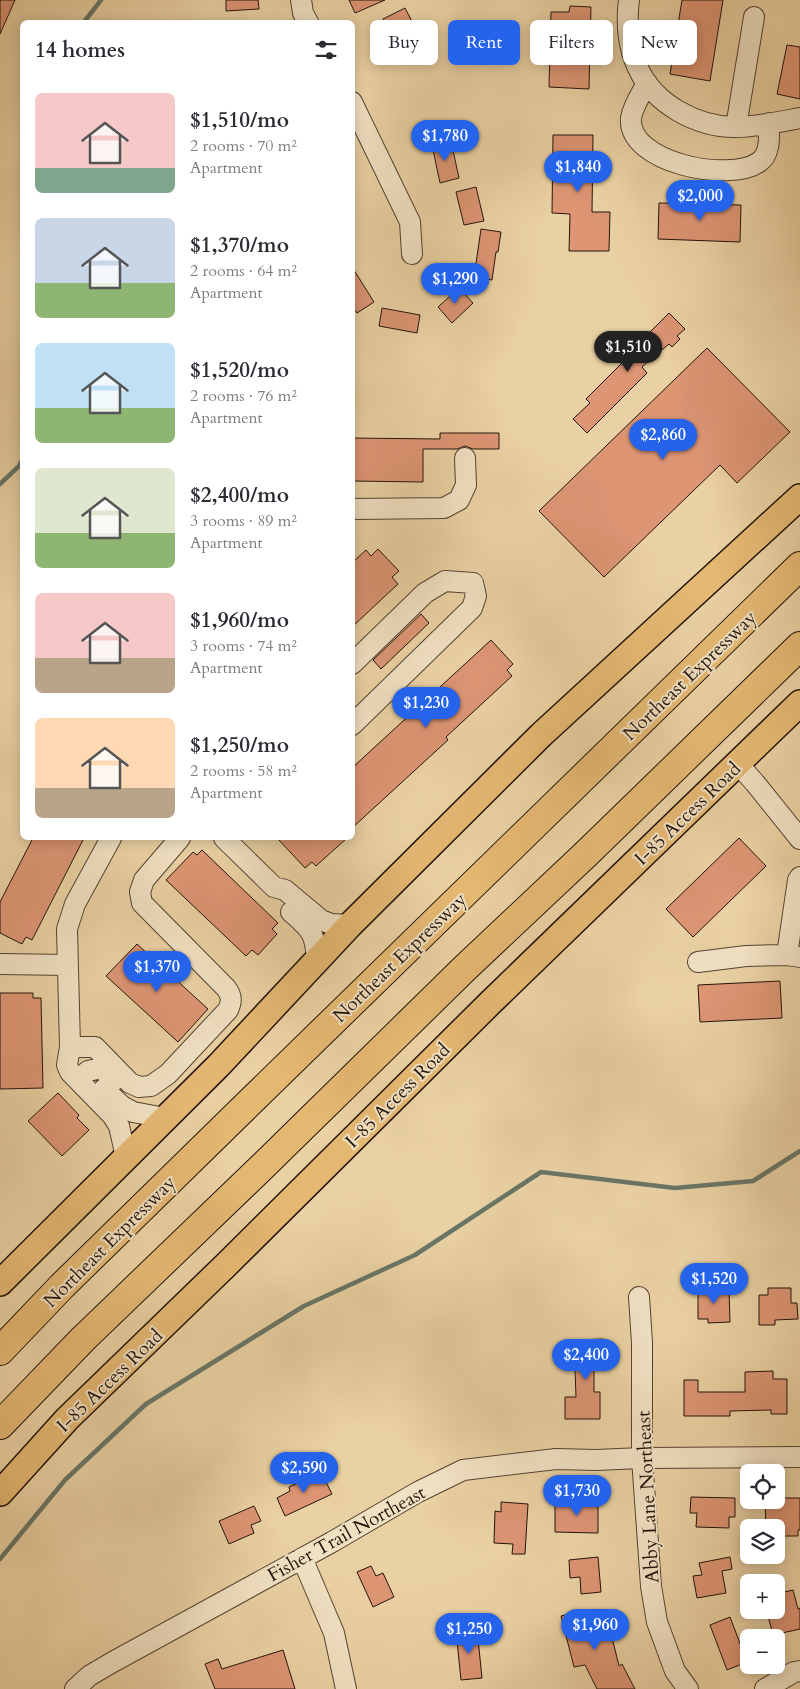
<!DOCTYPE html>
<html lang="en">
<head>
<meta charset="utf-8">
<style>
	:root { --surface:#fff; --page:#f2f2f3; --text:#2b2b33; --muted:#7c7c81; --accent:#2563eb }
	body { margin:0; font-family:Cardo,serif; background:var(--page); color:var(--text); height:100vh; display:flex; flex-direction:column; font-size:19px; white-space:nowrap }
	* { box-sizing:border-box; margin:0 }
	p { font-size:16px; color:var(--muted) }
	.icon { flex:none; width:28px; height:28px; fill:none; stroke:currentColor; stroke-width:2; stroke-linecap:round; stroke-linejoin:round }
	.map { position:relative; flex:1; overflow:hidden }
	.panel { position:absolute; left:20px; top:20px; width:335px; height:820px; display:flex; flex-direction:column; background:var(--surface); border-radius:8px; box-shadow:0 2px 12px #0003 }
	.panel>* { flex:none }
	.hud { position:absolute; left:370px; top:20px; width:355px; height:45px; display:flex; gap:10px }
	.buttons { position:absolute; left:740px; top:1464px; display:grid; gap:10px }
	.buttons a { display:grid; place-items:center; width:45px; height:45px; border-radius:8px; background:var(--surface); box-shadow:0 2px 12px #0003; font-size:25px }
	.price { position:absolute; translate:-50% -42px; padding:0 11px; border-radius:18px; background:var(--accent); color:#fff; font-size:16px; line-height:32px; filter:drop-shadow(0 1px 2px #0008) }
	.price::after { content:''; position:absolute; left:50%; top:30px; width:15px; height:11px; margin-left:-8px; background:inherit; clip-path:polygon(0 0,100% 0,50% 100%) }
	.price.current { background:#222; color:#fff }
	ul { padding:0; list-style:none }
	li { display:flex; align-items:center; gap:15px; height:125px; padding:0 15px }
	li span { display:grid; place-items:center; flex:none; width:140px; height:100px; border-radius:8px; color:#555 }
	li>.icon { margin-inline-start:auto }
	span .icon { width:60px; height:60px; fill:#fffc; stroke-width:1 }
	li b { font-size:21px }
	h2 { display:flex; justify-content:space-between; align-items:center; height:60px; padding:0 15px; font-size:21px }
	.chip { padding:0 18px; border-radius:8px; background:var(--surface); box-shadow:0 2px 12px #0003; font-size:18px; line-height:45px }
	.chip.current { background:var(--accent); color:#fff }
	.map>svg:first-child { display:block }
</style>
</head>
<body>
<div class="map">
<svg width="800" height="1689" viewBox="0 0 800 1689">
	<rect width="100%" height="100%" fill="#ead1a3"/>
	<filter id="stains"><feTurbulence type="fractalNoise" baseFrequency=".004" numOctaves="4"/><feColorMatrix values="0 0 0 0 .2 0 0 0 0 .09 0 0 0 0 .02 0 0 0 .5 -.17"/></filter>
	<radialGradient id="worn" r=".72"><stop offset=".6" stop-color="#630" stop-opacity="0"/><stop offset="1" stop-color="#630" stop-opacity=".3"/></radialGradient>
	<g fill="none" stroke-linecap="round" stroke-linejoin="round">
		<path stroke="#697667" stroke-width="4.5" d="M84,22L101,0
			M0,484L19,466L22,460
			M0,1559L65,1480L146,1404L304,1306L415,1255L541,1172L675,1188L753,1181L800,1151"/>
	</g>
	<path fill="#dd9574" stroke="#22140c" d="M0,0H15L0,34Z
		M226,0H258L259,9L226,11Z
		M349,0H385L355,13Z
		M682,0H723L710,81L670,74Z
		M570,6L591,7L589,89L549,87L551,12H569Z
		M405,8L418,33L396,44L383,19Z
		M787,45L800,47V99L777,94Z
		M553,135H593L592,212H610L609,251H569L570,214L552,213Z
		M451,141L459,178L440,183L432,145Z
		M476,187L484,221L464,225L456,192Z
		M659,203L741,205L740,242L658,239Z
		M481,229L501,232L498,252H496L492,280L474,277Z
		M352,267L374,302L357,313L352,306Z
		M459,288L473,303L452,323L438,307Z
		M382,308L420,315L417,333L379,326Z
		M669,313L685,329L677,336L680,339L672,347L669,344L642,367L647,373L587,433L573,419L590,403L586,399L638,347L636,346Z
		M707,348L790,432L737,483L720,465L604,577L539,511Z
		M440,433H499V449H473L465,446L457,449H423V482L352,481V438L440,439Z
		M378,549L399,571L392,577L398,584L352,627V563L366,550L371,556Z
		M421,614L429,623L381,669L373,660Z
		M491,640L513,664L507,670L512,676L446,737L448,740L352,828V768Z
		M33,838H84L32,940L26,937L22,944L0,933V902Z
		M277,838H347L316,866L312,862L305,868Z
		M739,838L766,866L693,937L666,909Z
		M202,850L278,923L272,929L277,934L258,955L252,950L246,956L166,880L193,852L197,855Z
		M137,944L208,1009L178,1042L106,976Z
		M780,981L782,1018L700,1022L698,985Z
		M0,993H33V998H41L43,1088L0,1089Z
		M58,1093L79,1115L77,1118L89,1130L62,1156L28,1121Z
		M698,1288H729L730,1322L708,1323V1319H698Z
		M768,1288H791V1303H797L798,1319L775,1320V1325H759V1295H768Z
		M603,1339V1368H594V1392H600V1419H565V1397H576L574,1340Z
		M773,1371V1379H787V1414H771V1410L730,1411V1416H684V1380H698V1392H745V1372Z
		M321,1472L332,1494L285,1516L277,1498L290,1491L289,1487Z
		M691,1497L735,1498V1517H729V1528L696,1527L697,1513H690Z
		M776,1498H800V1530H798V1536H776V1528H766L765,1500H776Z
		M555,1501H598V1533L555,1532Z
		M501,1502L528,1504L525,1554H512L513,1544L494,1543L495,1511L501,1512Z
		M254,1506L261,1521L251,1525L254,1533L229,1544L219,1521Z
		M598,1557L601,1592L581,1594L580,1577L570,1578L569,1560Z
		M730,1557L732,1569L722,1571L726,1593L697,1598L693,1576L702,1575L699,1563Z
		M371,1566L376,1576L383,1573L394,1597L373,1607L357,1572Z
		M793,1590L798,1609L800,1608V1629L773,1635L768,1616L779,1613L776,1594Z
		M583,1611L585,1622L607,1617L619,1666L622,1664L635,1689H597L585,1665L574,1667L561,1616Z
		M730,1617L747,1662L727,1670L710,1625Z
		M477,1629L482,1678L461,1680L456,1631Z
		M283,1650L295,1689H215L205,1664L218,1659L222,1669Z"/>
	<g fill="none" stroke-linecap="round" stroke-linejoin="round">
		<g stroke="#544332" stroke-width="22">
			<path id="minor" d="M301,0L303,13L308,22
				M629,0C626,22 628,48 638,68C654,104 697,127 735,127C756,127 779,122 800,118
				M647,83C641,94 633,106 631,118C627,163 730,183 759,162C771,154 769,136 769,123
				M352,102L410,222L412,254
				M736,127L754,17
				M352,509L444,508L459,500L466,485L465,458
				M352,664L425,593L445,581L473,583L476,596L472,608L352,725
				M738,764L755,783L800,839
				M111,838L75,904L67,929L70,1047L67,1065L70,1072L112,1115L119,1126L126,1157
				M224,838L274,887L285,890L321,920L331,924L350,925
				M800,877L798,880L787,955L800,957
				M291,912C311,930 315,932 317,960
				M698,962L746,956L787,955
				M0,964L68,965
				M70,1047H95L130,1083L139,1087L151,1086L168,1074L228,1010C232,1001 232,996 226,988L142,903L140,892L144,880L180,838
				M78,1080L88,1071L101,1068L111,1077V1084
				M104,1089L122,1106L133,1112L165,1118
				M639,1297L642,1343V1458L651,1586L657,1622L675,1671L688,1689
				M302,1558L334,1633L346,1689
				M75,1689L89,1676L111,1663L332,1542L418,1492L463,1470L556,1459L596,1460L642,1458L800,1457
				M765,1689L794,1672L800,1671"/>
		</g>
		<g stroke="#22140c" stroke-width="28">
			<path id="major" d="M0,1283L219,1065L350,925L541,735L800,497
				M0,1493L67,1419L226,1265L490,1003L800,703"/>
		</g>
		<g stroke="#22140c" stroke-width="30">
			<path id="highway" d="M0,1351L62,1286L249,1103L800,566
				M0,1425L83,1339L265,1164L465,968L586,854L800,646"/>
		</g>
		<use href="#minor" stroke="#f1e1c3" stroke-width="20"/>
		<use href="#major" stroke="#e5b872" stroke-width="25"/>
		<use href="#highway" stroke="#e5b872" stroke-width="28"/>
	</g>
	<g text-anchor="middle" stroke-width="4" stroke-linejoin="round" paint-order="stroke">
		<g font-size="19" fill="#22140c" stroke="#f1e1c3">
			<text transform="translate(689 675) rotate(-44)" y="7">Northeast Expressway</text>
			<text transform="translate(687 813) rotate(-44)" y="7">I-85 Access Road</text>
			<text transform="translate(399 957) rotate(-44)" y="7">Northeast Expressway</text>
			<text transform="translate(397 1095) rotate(-45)" y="7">I-85 Access Road</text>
			<text transform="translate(109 1241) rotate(-45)" y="7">Northeast Expressway</text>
			<text transform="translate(109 1380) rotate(-44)" y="7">I-85 Access Road</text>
			<text transform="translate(647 1497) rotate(-93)" y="7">Abby Lane Northeast</text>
			<text transform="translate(346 1533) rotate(-29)" y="7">Fisher Trail Northeast</text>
		</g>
	</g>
	<rect width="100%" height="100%" filter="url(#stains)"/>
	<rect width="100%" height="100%" fill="url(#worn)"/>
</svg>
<div class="buttons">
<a><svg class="icon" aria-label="locate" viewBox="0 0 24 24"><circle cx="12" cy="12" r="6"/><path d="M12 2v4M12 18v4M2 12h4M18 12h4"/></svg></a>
<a><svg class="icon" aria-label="layers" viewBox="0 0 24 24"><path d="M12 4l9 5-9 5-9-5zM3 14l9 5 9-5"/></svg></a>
<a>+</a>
<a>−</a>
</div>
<b class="price" style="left:445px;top:162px">$1,780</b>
<b class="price" style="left:578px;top:193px">$1,840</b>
<b class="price" style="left:700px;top:222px">$2,000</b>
<b class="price" style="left:455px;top:305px">$1,290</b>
<b class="price current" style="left:628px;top:373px">$1,510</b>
<b class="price" style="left:663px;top:461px">$2,860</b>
<b class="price" style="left:426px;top:729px">$1,230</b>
<b class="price" style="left:157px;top:993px">$1,370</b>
<b class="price" style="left:714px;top:1305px">$1,520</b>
<b class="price" style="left:586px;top:1381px">$2,400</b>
<b class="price" style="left:304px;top:1494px">$2,590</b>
<b class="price" style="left:577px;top:1517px">$1,730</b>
<b class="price" style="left:595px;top:1651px">$1,960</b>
<b class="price" style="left:469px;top:1655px">$1,250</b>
<div class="hud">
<a class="chip">Buy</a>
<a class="chip current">Rent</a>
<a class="chip">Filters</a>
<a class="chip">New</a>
</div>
<section class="panel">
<h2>14 homes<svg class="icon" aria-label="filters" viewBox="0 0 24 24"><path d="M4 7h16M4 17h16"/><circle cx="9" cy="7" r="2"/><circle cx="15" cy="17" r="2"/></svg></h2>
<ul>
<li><span style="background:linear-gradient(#f6c9c9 75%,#7fa58c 0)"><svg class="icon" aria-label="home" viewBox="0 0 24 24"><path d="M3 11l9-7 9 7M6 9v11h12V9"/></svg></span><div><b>$1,510/mo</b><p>2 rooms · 70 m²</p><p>Apartment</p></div></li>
<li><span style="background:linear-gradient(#c9d6e8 65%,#8fb573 0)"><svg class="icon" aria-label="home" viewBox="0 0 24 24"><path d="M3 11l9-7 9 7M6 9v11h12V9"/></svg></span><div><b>$1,370/mo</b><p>2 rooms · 64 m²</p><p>Apartment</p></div></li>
<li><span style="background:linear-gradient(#bfe0f5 65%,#8fb573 0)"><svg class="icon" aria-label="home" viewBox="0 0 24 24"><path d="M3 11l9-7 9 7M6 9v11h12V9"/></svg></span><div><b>$1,520/mo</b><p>2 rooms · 76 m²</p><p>Apartment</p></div></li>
<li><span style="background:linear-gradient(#dfe7d0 65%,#8fb573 0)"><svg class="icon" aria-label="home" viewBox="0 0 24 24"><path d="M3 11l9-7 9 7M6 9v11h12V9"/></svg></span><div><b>$2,400/mo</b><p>3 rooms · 89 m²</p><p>Apartment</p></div></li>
<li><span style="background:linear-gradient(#f6c9c9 65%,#b9a48a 0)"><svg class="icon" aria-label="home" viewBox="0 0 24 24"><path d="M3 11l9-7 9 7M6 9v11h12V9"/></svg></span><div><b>$1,960/mo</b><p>3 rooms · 74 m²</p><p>Apartment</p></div></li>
<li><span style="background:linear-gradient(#ffd9b3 70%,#b9a48a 0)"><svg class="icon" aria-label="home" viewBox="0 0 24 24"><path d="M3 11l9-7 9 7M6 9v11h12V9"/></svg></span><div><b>$1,250/mo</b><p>2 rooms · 58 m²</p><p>Apartment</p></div></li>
</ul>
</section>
</div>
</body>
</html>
